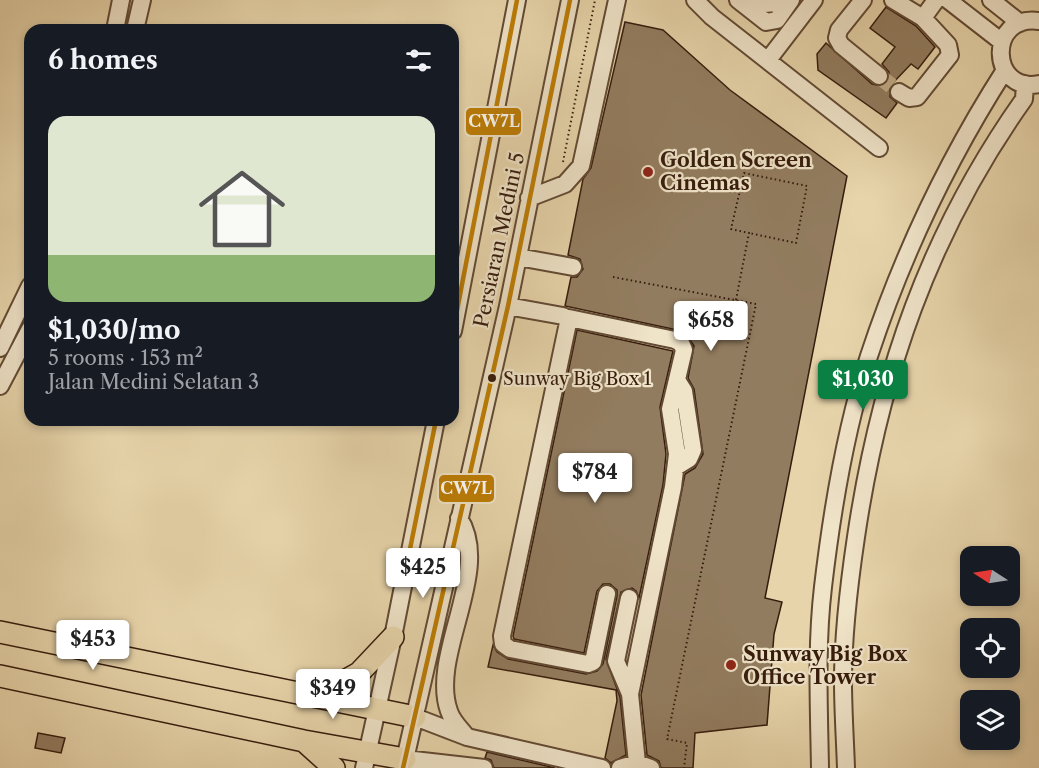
<!DOCTYPE html>
<html lang="en">
<head>
<meta charset="utf-8">
<style>
	:root { --surface:#171b24; --page:#242831; --text:#f1f3f6; --muted:#9ea1a6; --line:#363941; --accent:#0b8043 }
	body { margin:0; font-family:"Libre Caslon Text",serif; background:var(--page); color:var(--text); height:100vh; display:flex; flex-direction:column; font-size:22px; white-space:nowrap }
	* { box-sizing:border-box; margin:0 }
	p { font-size:20px; color:var(--muted) }
	.icon { flex:none; width:33px; height:33px; fill:none; stroke:currentColor; stroke-width:2; stroke-linecap:round; stroke-linejoin:round }
	.map { position:relative; flex:1; overflow:hidden }
	.side { position:absolute; left:24px; top:24px; width:435px; height:402px; display:flex; flex-direction:column; background:var(--surface); border-radius:18px; box-shadow:0 3px 9px #0003 }
	.side>* { flex:none }
	.needle { width:39px; rotate:282deg }
	.fabs { position:absolute; left:960px; top:546px; display:grid; gap:12px }
	.fabs a { display:grid; place-items:center; width:60px; height:60px; border-radius:12px; background:var(--surface); box-shadow:0 3px 9px #0003; font-size:30px }
	.price { position:absolute; translate:-50% -51px; padding:0 14px; border-radius:6px; background:#fff; color:#222; font-size:20px; line-height:39px; filter:drop-shadow(0 2px 3px #0008) }
	.price::after { content:''; position:absolute; left:50%; top:36px; width:18px; height:14px; margin-left:-9px; background:inherit; clip-path:polygon(0 0,100% 0,50% 100%) }
	.price.selected { background:var(--accent); color:#fff }
	ul { padding:0; list-style:none }
	li { display:grid; align-content:center; gap:12px; height:318px; padding:0 24px }
	li+li { border-top:2px solid var(--line) }
	li span { display:grid; place-items:center; height:186px; border-radius:18px; color:#555 }
	li>.icon { margin-inline-start:auto }
	span .icon { width:108px; height:108px; fill:#fffc; stroke-width:1 }
	li b { font-size:26px }
	h2 { display:flex; justify-content:space-between; align-items:center; height:72px; padding:0 24px; font-size:26px }
	.map>svg:first-child { display:block }
</style>
</head>
<body>
<div class="map">
<svg width="1039" height="768" viewBox="0 0 1039 768">
	<rect width="100%" height="100%" fill="#e7d4aa"/>
	<filter id="stains"><feTurbulence type="fractalNoise" baseFrequency=".00333" numOctaves="4"/><feColorMatrix values="0 0 0 0 .2 0 0 0 0 .09 0 0 0 0 .02 0 0 0 .5 -.17"/></filter>
	<radialGradient id="worn" r=".72"><stop offset=".6" stop-color="#630" stop-opacity="0"/><stop offset="1" stop-color="#630" stop-opacity=".3"/></radialGradient>
	<path fill="#927c5f" stroke="#361c0d" stroke-width="1.5" d="M886,7L916,26L935,47L918,69L911,64L890,86V97L897,103L886,118L818,70L817,54L826,43L872,84L883,86L889,77V72L882,64L895,47L870,28Z
		M625,22L663,30L730,90L847,176L765,598L782,602L774,634L767,725L695,733L693,768H661L659,761L647,755L641,695L685,474L695,468L703,454L694,389L688,378L694,346L686,334L677,330L565,306L571,277H577L583,269L580,259L568,255L583,179L591,168Z
		M577,330L673,351L660,407L666,454L663,485L639,598L636,591L632,588L621,592L606,659L620,697L626,755L611,763L605,758L617,701L616,690L488,667L493,645L497,652L508,659L586,674L597,671L603,664L617,596V590L610,584H603L597,591L584,653L514,639L513,636Z
		M38,733L65,738L61,753L35,748Z
		M487,752L555,768H494L491,760L485,758Z"/>
	<g fill="none" stroke-linecap="round" stroke-linejoin="round">
		<path stroke="#c4af8b" stroke-width="16" stroke-dasharray="16 8" stroke-linecap="butt" d="M879,76L899,92"/>
		<g stroke="#624a34" stroke-width="20">
			<path id="minor" d="M695,0L712,17L879,148
				M738,0L766,22L777,20L791,0
				M759,0L764,4L776,3L778,0
				M863,0L839,30L837,38L841,45L879,76
				M893,0L923,18
				M948,0L1002,42
				M991,0L1020,23
				M1039,21C986,14 990,94 1039,84
				M115,30L121,0
				M135,30L142,0
				M768,60L814,0
				M899,92L909,98L917,97L950,55L948,45L923,18L936,0
				M529,198L565,184L581,166L617,0
				M518,257L573,267
				M508,306L563,316
				M453,331L517,0
				M0,348L30,286
				M0,386L30,329
				M676,467L689,459L693,450L684,391L677,380
				M459,518C493,571 429,655 449,711C452,721 460,728 467,737
				M607,594L593,662L588,664L510,649L503,644L502,636L569,318L675,340L681,343L684,350L670,409L677,454L673,487L630,694L637,763
				M629,598L616,661L630,694
				M415,717L467,737L602,768
				M405,759L484,768
				M364,768L393,637L436,420
				M403,768L508,306L570,0
				M620,768L637,763L651,768
				M820,768C819,708 816,646 823,587C832,510 845,430 869,356C902,256 948,159 1005,70
				M846,768C845,739 843,710 843,682C843,633 849,584 856,537C880,375 929,233 1024,99L1025,84"/>
		</g>
		<g stroke="#361c0d" stroke-width="24">
			<path id="major" d="M0,632L415,717
				M0,676L304,741L405,759
				M318,696L359,673L393,637
				M304,741L334,768"/>
		</g>
		<path stroke="#361c0d" stroke-width="2" stroke-dasharray="1.5 3" stroke-linecap="butt" d="M563,162L595,0
			M613,277L756,304L667,739L687,743L684,768
			M736,300L749,233L731,229L744,173L807,186L796,243L749,233"/>
		<use href="#minor" stroke="#efe3c8" stroke-width="16"/>
		<use href="#major" stroke="#e7d4aa" stroke-width="21"/>
		<g stroke="#efe3c8" stroke-width="9">
			<path id="bus-1" d="M453,331L517,0
				M410,549L436,420
				M403,768L508,306L570,0"/>
		</g>
		<use href="#bus-1" stroke="#bd7d04" stroke-width="4.5"/>
	</g>
	<g fill="#8f2418" stroke="#efe3c8" stroke-width="2">
		<circle cx="648" cy="172" r="6"/>
		<circle cx="731" cy="665" r="6"/>
	</g>
	<circle fill="#361c0d" stroke="#efe3c8" stroke-width="2" cx="492" cy="378" r="5"/>
	<g text-anchor="middle" stroke-width="4.5" stroke-linejoin="round" paint-order="stroke">
		<g font-size="18" fill="#361c0d" stroke="#efe3c8" text-anchor="start">
			<text x="503" y="385">Sunway Big Box 1</text>
		</g>
		<g font-size="20" font-weight="bold" fill="#361c0d" stroke="#efe3c8" text-anchor="start">
			<text x="660" y="167">Golden Screen<tspan x="660" dy="23">Cinemas</tspan></text>
			<text x="743" y="661">Sunway Big Box<tspan x="743" dy="23">Office Tower</tspan></text>
		</g>
		<g font-size="20" fill="#361c0d" stroke="#efe3c8">
			<text transform="translate(499 240) rotate(-78)" y="7">Persiaran Medini 5</text>
		</g>
	</g>
	<g stroke="#efe3c8" stroke-width="2">
		<rect x="465" y="107" width="57" height="29" rx="6" fill="#bd7d04"/>
		<rect x="438" y="474" width="57" height="29" rx="6" fill="#bd7d04"/>
	</g>
	<g font-size="16" text-anchor="middle" font-weight="bold" fill="#fff">
		<text x="494" y="127">CW7L</text>
		<text x="466" y="494">CW7L</text>
	</g>
	<rect width="100%" height="100%" filter="url(#stains)"/>
	<rect width="100%" height="100%" fill="url(#worn)"/>
</svg>
<div class="fabs">
<a><svg class="needle" viewBox="-14 -14 28 28"><path d="M0-13l5 13h-10z" fill="#e53935"/><path d="M0 13l5-13h-10z" fill="#9ea1a6"/></svg></a>
<a><svg class="icon" aria-label="locate" viewBox="0 0 24 24"><circle cx="12" cy="12" r="6"/><path d="M12 2v4M12 18v4M2 12h4M18 12h4"/></svg></a>
<a><svg class="icon" aria-label="layers" viewBox="0 0 24 24"><path d="M12 4l9 5-9 5-9-5zM3 14l9 5 9-5"/></svg></a>
</div>
<b class="price" style="left:711px;top:352px">$658</b>
<b class="price selected" style="left:863px;top:411px">$1,030</b>
<b class="price" style="left:595px;top:504px">$784</b>
<b class="price" style="left:423px;top:599px">$425</b>
<b class="price" style="left:93px;top:671px">$453</b>
<b class="price" style="left:333px;top:720px">$349</b>
<section class="side">
<h2>6 homes<svg class="icon" aria-label="filters" viewBox="0 0 24 24"><path d="M4 7h16M4 17h16"/><circle cx="9" cy="7" r="2"/><circle cx="15" cy="17" r="2"/></svg></h2>
<ul>
<li><span style="background:linear-gradient(#dfe7d0 75%,#8fb573 0)"><svg class="icon" aria-label="home" viewBox="0 0 24 24"><path d="M3 11l9-7 9 7M6 9v11h12V9"/></svg></span><div><b>$1,030/mo</b><p>5 rooms · 153 m²</p><p>Jalan Medini Selatan 3</p></div></li>
</ul>
</section>
</div>
</body>
</html>
